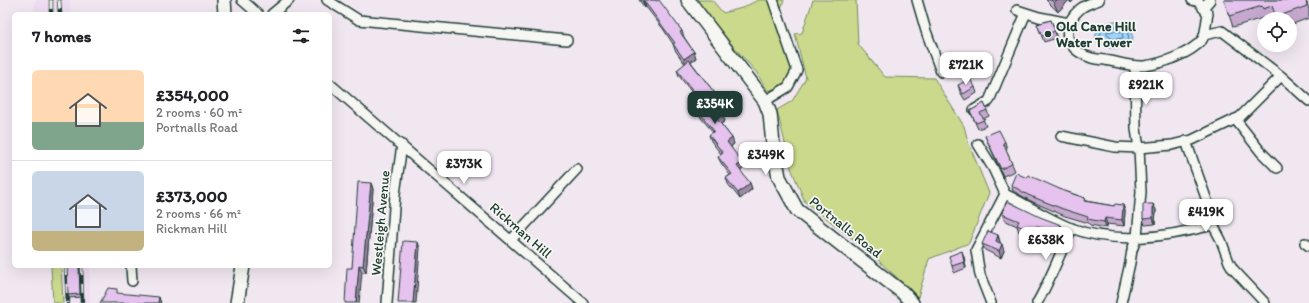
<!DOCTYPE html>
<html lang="en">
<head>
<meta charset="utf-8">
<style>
	:root { --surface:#fff; --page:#f2f2f2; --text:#202124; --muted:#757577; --line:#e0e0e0; --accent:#1f3d34 }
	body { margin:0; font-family:Itim,sans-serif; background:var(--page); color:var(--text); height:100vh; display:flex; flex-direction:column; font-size:15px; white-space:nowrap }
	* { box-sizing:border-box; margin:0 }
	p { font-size:13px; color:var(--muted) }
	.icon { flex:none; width:22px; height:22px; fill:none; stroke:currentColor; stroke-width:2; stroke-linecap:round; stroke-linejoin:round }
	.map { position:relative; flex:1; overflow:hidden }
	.details { position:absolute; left:12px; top:12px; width:320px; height:256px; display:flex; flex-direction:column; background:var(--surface); border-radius:6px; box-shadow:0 4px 16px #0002 }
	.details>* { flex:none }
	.controls { position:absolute; left:1257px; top:12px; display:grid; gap:8px }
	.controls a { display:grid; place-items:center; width:40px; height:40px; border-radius:50%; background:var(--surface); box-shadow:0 4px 16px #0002; font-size:20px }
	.price { position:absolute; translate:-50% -34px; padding:0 9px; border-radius:8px; background:#fff; color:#222; font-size:13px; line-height:26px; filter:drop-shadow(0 1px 2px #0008) }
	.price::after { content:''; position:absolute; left:50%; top:24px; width:12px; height:9px; margin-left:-6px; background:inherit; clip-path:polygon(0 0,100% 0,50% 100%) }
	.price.active { background:var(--accent); color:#fff }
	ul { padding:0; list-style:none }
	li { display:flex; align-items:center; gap:12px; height:100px; padding:0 20px }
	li+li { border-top:1px solid var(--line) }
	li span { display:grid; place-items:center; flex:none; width:112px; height:80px; border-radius:6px; color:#555 }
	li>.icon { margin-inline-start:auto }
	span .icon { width:48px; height:48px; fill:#fffc; stroke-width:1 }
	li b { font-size:17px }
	h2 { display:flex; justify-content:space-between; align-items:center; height:48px; padding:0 20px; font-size:17px }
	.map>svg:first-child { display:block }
</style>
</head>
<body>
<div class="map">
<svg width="1309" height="303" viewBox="0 0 1309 303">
	<rect width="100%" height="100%" fill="#f1e7f1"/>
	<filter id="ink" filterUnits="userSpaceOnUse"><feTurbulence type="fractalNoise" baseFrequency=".025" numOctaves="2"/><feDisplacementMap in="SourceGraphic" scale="8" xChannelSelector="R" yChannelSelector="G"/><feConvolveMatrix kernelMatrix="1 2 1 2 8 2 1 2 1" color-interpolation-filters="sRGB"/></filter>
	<g filter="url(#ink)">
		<path fill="#eedcf0" d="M35,0H70L71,14H35Z
			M50,266H90V303H53Z"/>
		<path fill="#cad98c" stroke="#748b60" d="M693,0H712L723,13L742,8L758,0H784L777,20L793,69L785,86L768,91L756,72Z
			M813,0H856L858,44L885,77L934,78L964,126L968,142L989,193L969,243L929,259L918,297L866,249L805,202L791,168L777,110L792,101L806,78L795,34L802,33Z
			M51,266H61L63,303H53Z"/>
		<path fill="#9ed1fc" stroke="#6b96ac" d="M1114,21L1129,25L1133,38L1131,44C1126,47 1115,49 1110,48C1107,47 1102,44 1097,42L1095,38C1098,25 1102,24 1114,21Z"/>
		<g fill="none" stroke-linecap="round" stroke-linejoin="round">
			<path stroke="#527884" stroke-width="1" d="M1114,26L1126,28L1129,38L1127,42C1118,46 1109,42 1100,39C1099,29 1106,27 1114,26Z
				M1114,31L1122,32L1123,38L1113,39L1107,35V32Z"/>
			<g stroke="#1f3d34" stroke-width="12">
				<path id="street" d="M242,0L258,14
					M327,0L359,20L567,40
					M917,0L926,31L941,72
					M1099,0C1093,2 1084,5 1080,9C1065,22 1062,40 1079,52C1087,58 1095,59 1105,60C1118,62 1131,67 1144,66C1161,64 1190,54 1202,40C1206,35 1206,21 1208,14L1199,2L1192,0
					M1203,8L1210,0
					M1017,10L1039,17L1069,23
					M272,14L289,0
					M1204,35L1222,31L1281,76L1309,101
					M330,84L583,303
					M765,101L788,87L797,70L773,0
					M974,110L989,101L1026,13
					M1235,119L1261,152L1277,168
					M1061,136L1115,147L1139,148L1172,145L1192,140L1240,117L1281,76
					M1186,141L1212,215L1213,225L1221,240L1229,262L1233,269L1265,303
					M978,144L993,168L1005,194L976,250L980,275L991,303
					M1005,194C1027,205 1048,219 1071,228C1116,245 1167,237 1213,225
					M511,240L577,169
					M1305,243L1309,246
					M131,266L132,281
					M387,303L395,194L402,145
					M1037,303C1051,279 1060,253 1072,228
					M1121,303L1130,263L1132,250L1137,237L1141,192L1139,148L1136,129L1135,66"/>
			</g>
			<g stroke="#1f3d34" stroke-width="16">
				<path id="secondary" d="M224,0L225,14
					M688,0L765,101L770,114L773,144L779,177L797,210L902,292L912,303
					M237,303L243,266"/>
			</g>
			<use href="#street" stroke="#f6f6f2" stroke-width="9"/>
			<use href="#secondary" stroke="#f6f6f2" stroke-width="13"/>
			<g stroke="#1f3d34" stroke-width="4.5">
				<path id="rail" d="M51,0V14
					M59,0L60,14
					M66,266L68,303
					M81,266L82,303"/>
			</g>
			<use href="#rail" stroke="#f6f6f2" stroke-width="3" stroke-dasharray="9" stroke-linecap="butt"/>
		</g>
		<path fill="#c6a8ce" stroke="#1f3d34" d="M639,0H655L682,31L684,37L694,52L696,58L691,62L714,92L716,98L712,102L722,115L725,121L721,124L732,138L734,144L731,147L744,168L740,171L750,183L752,189L740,199L728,184L726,178L730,175L721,163L718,157L721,154L711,141L709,135L713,132L701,118L699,112L703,109L702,105L679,76L677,70L685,64L675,50L673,44L664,30L646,7L645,8Z
			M1046,0H1074L1071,3L1069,0L1058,12Z
			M1224,0H1306L1309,9V18L1290,25V19H1277L1276,17L1269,19H1267L1266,17L1233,27Z
			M1051,20L1057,38L1044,42L1037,24Z
			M958,85L975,87L977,93L965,100L960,92Z
			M984,103L989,116L983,119L986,126L978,129L970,111Z
			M985,136L1005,142L1007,149L1006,150L1015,171L1003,176L988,143Z
			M1027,178L1085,198L1086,201L1114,206L1123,205L1125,211L1124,226L1107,224V228L1090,225L1089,223L1065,216L1031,201L1013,191L1011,185Z
			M371,183L373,189L366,272H362L352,268Z
			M1153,204L1156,210L1155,224L1145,225L1143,219Z
			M1002,214L1063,231L1058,245L1050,242L1048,236L1038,232L1035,239L1019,232L1017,226L1004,220Z
			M998,235L1000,242V243L1004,251L1001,258L985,250L982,244Z
			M964,257L966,268L954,273L952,266Z
			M80,266L81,297L69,298L68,295Z"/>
		<path fill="#a188a7" stroke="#1f3d34" d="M1057,0H1069L1058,12L1054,3Z
			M1070,0H1074L1071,3Z
			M644,1L646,7L645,8L643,2Z
			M694,52L696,58L686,65L684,59Z
			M714,92L716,98L710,103L708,97Z
			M722,115L725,121L719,125L717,119Z
			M732,138L734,144L729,148L727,142Z
			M742,162L744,168L739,172L737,166Z
			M371,183L373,189L366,272L363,266Z
			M750,183L752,189L740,199L738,193Z
			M1153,204L1156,210L1155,224L1153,218Z
			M1123,205L1125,211L1124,226L1122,220Z
			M1105,218L1107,224V228L1104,222Z
			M1061,225L1063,231L1058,245L1055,239Z
			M1036,226L1038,232L1035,239L1033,232Z
			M998,235L1000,242L998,248L996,241Z
			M418,242L420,248L416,303H413Z
			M1002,244L1004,251L1001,258L999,251Z
			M962,251L964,257L966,268L964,262Z
			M359,265L362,272L359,303H356Z
			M79,266H80L81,297L80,294Z
			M159,297L161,303H158Z"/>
		<path fill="#e6c3ef" stroke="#1f3d34" d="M641,0H655L656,1L659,0L682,31L680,32L694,52L684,59L673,44L675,43L661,24L644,1L643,2Z
			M1051,0H1057L1054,3Z
			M1224,0H1306L1307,6L1276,17L1272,6L1263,9L1262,6L1229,16Z
			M1051,20L1055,31L1042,36L1037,24Z
			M689,60L714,92L708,97L722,115L717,119L732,138L727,142L742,162L737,166L750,183L738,193L726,178L732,174L718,157L723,153L709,135L714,131L699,112L704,108L702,105L703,104L677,70Z
			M970,79L975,87L963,94L958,85Z
			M984,103L987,110L980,113L984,120L976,123L970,111Z
			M999,130L1005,142L1003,143L1012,164L1001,169L985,136Z
			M1016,173L1027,178L1028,175L1064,191L1085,198L1084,201L1114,206L1115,204L1123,205L1122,220L1105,218L1104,222L1087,219L1088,217L1063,209L1028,195L1011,185Z
			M358,182L371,183L363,266L359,265L356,303H345L347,268H352Z
			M1007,201L1040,217L1061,225L1055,239L1048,236L1050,232L1036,226L1033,232L1017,225L1019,221L1002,214Z
			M1143,204H1153V218L1143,219Z
			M988,231L998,235L996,241L1002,244L999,251L982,244Z
			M403,241L418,242L413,303H398Z
			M962,251L964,262L952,266L949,256Z
			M67,266H79L80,294L68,295Z
			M108,288L117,289V293L159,297L158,303H100Z"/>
	</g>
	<circle fill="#1f3d34" stroke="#f6f6f2" stroke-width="1.5" cx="1048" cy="34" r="4"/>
	<g text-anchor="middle" stroke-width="3.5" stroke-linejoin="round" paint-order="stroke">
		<g font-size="14" font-weight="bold" fill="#1f3d34" stroke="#f6f6f2" text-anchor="start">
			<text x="1056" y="31">Old Cane Hill<tspan x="1056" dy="16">Water Tower</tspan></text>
		</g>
		<g font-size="14" fill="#1f3d34" stroke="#f6f6f2">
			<text transform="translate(380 223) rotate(-85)" y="5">Westleigh Avenue</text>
			<text transform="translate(846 227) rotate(39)" y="5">Portnalls Road</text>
			<text transform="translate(521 230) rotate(41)" y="5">Rickman Hill</text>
		</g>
	</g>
</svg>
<div class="controls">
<a><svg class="icon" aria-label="locate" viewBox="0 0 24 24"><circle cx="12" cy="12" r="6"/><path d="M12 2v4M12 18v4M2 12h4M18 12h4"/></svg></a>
</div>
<b class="price" style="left:966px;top:86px">£721K</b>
<b class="price" style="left:1146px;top:106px">£921K</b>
<b class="price active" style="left:715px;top:125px">£354K</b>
<b class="price" style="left:766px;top:176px">£349K</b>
<b class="price" style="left:464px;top:185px">£373K</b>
<b class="price" style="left:1206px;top:233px">£419K</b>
<b class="price" style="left:1046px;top:261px">£638K</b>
<section class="details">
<h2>7 homes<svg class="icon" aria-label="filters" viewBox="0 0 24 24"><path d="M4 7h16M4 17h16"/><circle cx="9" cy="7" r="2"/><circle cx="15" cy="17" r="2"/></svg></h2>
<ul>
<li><span style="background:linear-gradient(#ffd9b3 65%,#7fa58c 0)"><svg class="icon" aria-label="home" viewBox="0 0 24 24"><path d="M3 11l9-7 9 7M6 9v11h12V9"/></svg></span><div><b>£354,000</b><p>2 rooms · 60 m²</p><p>Portnalls Road</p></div></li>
<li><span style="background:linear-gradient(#c9d6e8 75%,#c2b280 0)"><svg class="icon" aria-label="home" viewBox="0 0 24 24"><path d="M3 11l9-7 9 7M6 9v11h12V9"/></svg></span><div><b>£373,000</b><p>2 rooms · 66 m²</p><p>Rickman Hill</p></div></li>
</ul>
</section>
</div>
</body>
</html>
